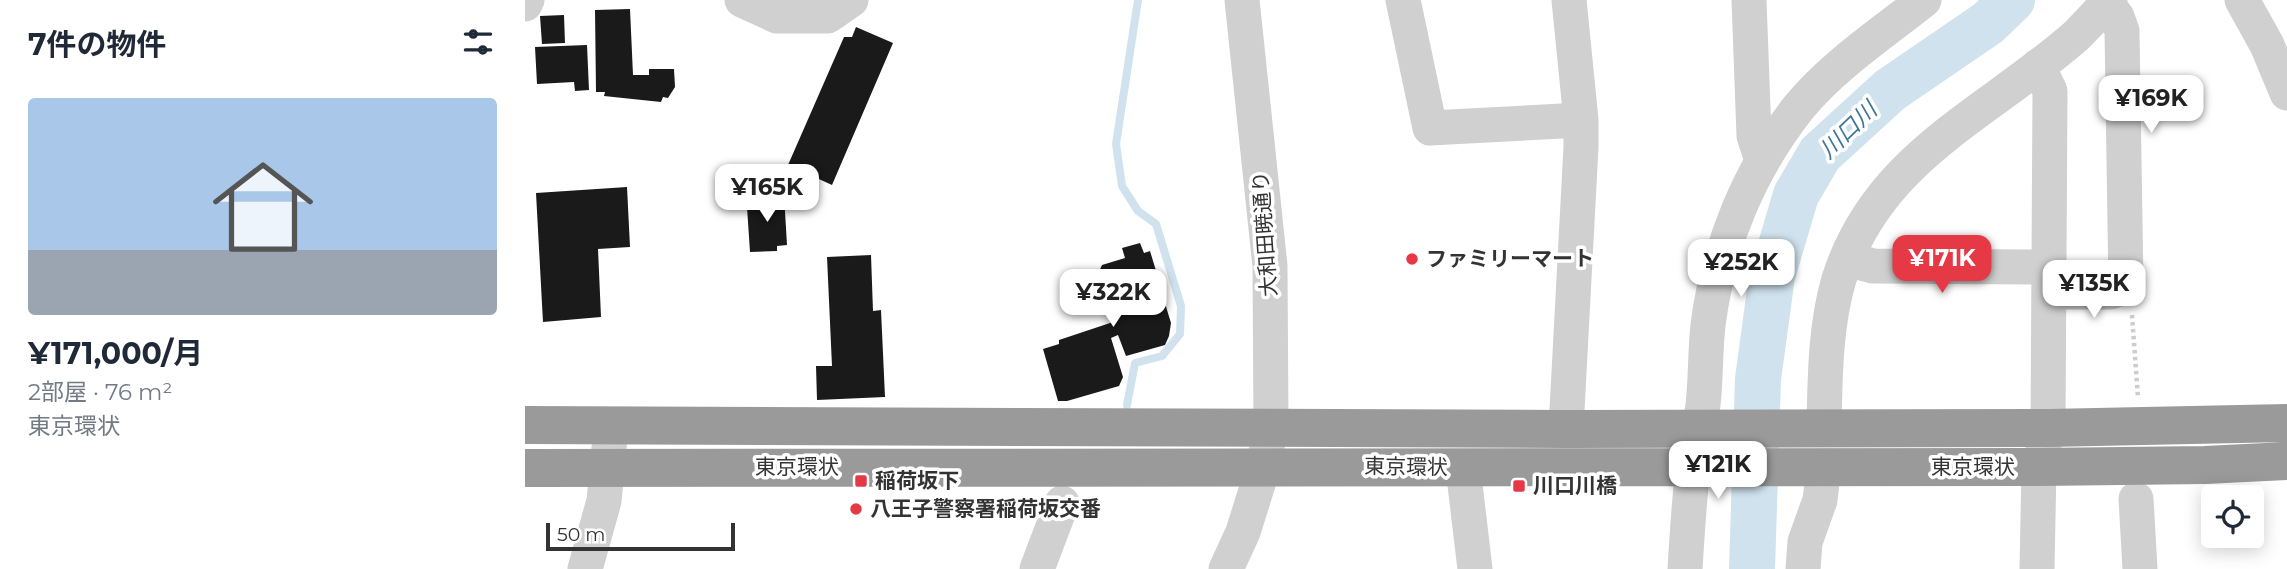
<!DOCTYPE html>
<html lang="ja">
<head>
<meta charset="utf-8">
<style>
	:root { --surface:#fff; --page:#f2f2f3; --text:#1f2937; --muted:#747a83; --accent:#e63946 }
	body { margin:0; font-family:Montserrat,"Noto Sans JP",sans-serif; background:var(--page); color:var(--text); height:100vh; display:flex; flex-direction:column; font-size:26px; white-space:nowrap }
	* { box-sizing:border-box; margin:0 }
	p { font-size:23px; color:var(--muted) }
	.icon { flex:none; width:38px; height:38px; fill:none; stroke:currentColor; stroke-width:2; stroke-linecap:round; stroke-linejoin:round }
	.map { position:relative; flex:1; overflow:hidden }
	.panel { display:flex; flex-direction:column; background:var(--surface); width:525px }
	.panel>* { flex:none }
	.fabs { position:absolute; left:1676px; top:485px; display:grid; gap:14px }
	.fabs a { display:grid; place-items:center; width:63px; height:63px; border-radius:7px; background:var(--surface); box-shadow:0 4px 18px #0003; font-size:35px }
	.scale { position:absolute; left:21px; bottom:18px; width:189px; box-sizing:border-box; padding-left:7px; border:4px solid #333; border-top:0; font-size:19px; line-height:24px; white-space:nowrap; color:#333; -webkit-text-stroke:5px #fff; paint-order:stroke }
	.price { position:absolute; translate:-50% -60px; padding:0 16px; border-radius:14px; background:#fff; color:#222; font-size:23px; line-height:46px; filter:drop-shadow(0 2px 4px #0008) }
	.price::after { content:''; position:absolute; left:50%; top:42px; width:21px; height:16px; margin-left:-10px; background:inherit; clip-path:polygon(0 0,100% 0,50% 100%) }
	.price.current { background:var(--accent); color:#fff }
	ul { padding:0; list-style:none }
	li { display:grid; align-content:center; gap:14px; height:371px; padding:0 28px }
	li span { display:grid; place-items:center; height:217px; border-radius:7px; color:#555 }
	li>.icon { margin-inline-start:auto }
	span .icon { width:126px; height:126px; fill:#fffc; stroke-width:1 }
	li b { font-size:30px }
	h2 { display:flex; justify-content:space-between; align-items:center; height:84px; padding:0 28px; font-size:30px }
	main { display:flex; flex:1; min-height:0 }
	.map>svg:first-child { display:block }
</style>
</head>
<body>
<main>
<section class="panel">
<h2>7件の物件<svg class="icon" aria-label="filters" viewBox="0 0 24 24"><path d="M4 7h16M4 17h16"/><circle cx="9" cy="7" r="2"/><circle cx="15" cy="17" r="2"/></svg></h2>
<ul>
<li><span style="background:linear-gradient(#a9c7e8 70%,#9aa5b1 0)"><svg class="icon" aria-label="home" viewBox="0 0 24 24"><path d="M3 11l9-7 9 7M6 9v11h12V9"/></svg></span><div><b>¥171,000/月</b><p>2部屋 · 76 m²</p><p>東京環状</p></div></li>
</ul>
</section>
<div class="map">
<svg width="1762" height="569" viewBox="0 0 1762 569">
	<rect width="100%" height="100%" fill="#fff"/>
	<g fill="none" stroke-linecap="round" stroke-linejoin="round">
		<path stroke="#cfe2ee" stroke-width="8" d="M602,405L610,363L637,356L655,334L656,306L631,224L613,211L597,186L591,144L613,0"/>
		<path stroke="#cfe2ee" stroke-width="46" d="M1227,569L1233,379L1247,276L1271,195L1295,154L1365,90L1463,23L1487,0"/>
	</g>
	<path fill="#1a1a1a" d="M105,9L108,75H124V69H149L150,87L143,98L138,97L136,102L79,96L80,92H71L70,10Z
		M39,15L40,43L17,44L15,16Z
		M331,27L368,43L307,185L263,165L319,37H327Z
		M62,45L64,90L50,91L49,82L12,84L10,47Z
		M102,187L105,247L73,249L76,317L18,322L11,193Z
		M259,195L262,245L252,246V251L225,252L222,207L233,206V197Z
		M615,243L619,253L625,251L636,287L631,290L635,302L639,300L646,323L644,336L640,345L601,356L593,335L586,338L598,377L594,386L542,401H533L518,349L534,344V340L588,322L573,274L577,265L600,258L597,248Z
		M346,255L348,311L356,310L360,397L292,400L291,366H307L302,257Z"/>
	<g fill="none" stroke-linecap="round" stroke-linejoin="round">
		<path stroke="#cdcdcd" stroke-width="4.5" stroke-dasharray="3.5 3.5" stroke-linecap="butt" d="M1607,315L1613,397"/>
		<path stroke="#d0d0d0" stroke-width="35" d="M217,0L252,16H303L326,0
			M878,0L905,128L1056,120
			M1224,0L1229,136L1237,160
			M1717,0L1742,45L1762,93
			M0,4L2,0
			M1322,259L1348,266L1523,267
			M1524,292H1585L1601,287L1597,31L1592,17L1582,3
			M1299,428C1300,379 1300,326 1314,279C1353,156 1463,114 1552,35C1563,24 1574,12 1585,0
			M1041,429L1056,147V120L1044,0
			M938,468L950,569
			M1611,499L1615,569
			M60,569L79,501L86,427
			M512,569L537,503
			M701,569L718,532L738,468L746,427L745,266L717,0
			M1160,569C1162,535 1164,502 1168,468C1170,447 1175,426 1178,405C1181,379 1180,352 1183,325C1193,246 1224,170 1274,107C1309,65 1356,34 1399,0
			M1278,569L1280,542L1295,500L1299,466
			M1512,569L1514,467L1523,428L1525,91L1513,66"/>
		<path stroke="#9a9a9a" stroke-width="38" d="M0,425L1041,429L1523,428L1762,423
			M0,468L1514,467L1680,465L1762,461"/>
	</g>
	<g fill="#e63946" stroke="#fff" stroke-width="2.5">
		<circle cx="887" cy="259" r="7"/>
		<rect x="329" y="474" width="14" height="14" rx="3.5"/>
		<rect x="987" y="479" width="14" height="14" rx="3.5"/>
		<circle cx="331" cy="509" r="7"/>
	</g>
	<g text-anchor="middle" stroke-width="7" stroke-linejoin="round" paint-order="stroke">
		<g font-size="21" fill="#333" stroke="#fff">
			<text transform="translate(740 234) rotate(-94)" y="7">大和田暁通り</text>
			<text x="272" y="474">東京環状</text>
			<text transform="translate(881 467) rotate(1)" y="7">東京環状</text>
			<text x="1448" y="474">東京環状</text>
		</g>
		<g font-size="21" font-weight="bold" fill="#333" stroke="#fff" text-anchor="start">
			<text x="901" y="266">ファミリーマート</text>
			<text x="350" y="488">稲荷坂下</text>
			<text x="1008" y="493">川口川橋</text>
			<text x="345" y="516">八王子警察署稲荷坂交番</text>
		</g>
		<g font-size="23" font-style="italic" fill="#3f7597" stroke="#fff">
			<text transform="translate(1323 130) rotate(-44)" y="8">川口川</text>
		</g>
	</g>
</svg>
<div class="fabs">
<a><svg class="icon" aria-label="locate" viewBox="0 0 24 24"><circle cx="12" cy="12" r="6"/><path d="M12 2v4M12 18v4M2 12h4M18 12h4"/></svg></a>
</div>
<div class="scale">50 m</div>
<b class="price" style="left:1626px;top:135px">¥169K</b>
<b class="price" style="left:242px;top:224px">¥165K</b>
<b class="price current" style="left:1417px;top:295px">¥171K</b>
<b class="price" style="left:1216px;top:299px">¥252K</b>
<b class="price" style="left:1569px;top:320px">¥135K</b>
<b class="price" style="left:588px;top:329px">¥322K</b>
<b class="price" style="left:1193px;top:501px">¥121K</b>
</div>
</main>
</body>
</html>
